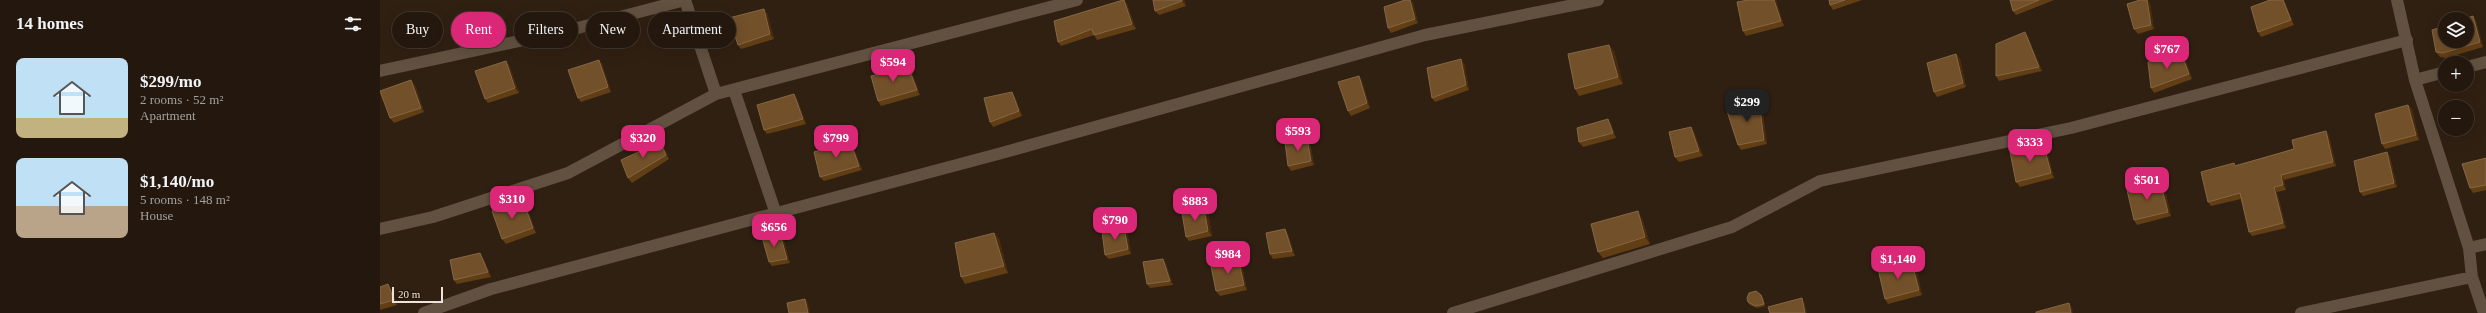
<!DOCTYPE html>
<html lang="en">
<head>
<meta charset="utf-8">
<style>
	:root { --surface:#24180e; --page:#30251c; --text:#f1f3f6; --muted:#a3a09e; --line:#41372e; --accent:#db2777 }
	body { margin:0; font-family:Georgia,serif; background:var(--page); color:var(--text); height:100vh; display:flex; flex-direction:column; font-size:15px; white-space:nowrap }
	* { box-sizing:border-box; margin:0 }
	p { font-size:13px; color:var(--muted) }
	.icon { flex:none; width:22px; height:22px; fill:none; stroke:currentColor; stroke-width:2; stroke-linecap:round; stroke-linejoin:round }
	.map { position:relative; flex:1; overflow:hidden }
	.drawer { display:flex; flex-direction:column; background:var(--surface); width:380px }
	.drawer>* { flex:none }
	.guide { position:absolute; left:12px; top:12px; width:380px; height:36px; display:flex; gap:8px }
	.fabs { position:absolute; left:2058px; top:12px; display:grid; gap:8px }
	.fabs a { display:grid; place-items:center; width:36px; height:36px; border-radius:50%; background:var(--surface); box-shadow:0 4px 16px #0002,0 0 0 1px var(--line); font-size:20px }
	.scale { position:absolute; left:12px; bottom:10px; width:51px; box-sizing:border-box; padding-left:4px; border:2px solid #eee3da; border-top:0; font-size:11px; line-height:14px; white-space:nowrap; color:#eee3da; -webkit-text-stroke:3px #261709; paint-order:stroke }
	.price { position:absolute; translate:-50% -34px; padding:0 9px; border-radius:8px; background:var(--accent); color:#fff; font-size:13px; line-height:26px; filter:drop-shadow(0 1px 2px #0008) }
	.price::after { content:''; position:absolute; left:50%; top:24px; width:12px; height:9px; margin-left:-6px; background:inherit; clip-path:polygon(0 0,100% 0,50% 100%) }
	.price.current { background:#222; color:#fff }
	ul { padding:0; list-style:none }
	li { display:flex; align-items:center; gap:12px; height:100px; padding:0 16px }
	li span { display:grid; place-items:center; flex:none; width:112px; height:80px; border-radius:8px; color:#555 }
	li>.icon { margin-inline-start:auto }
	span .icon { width:48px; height:48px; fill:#fffc; stroke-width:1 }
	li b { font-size:17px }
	h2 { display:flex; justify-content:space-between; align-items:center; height:48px; padding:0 16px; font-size:17px }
	.tag { padding:0 14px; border-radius:18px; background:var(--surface); box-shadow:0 4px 16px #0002,0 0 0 1px var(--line); font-size:14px; line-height:36px }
	.tag.current { background:var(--accent); color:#fff }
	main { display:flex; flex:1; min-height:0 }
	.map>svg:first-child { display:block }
</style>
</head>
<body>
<main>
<section class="drawer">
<h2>14 homes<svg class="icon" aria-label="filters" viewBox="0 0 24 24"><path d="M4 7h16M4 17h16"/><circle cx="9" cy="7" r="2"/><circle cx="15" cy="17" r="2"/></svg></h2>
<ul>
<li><span style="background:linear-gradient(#bfe0f5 75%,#c2b280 0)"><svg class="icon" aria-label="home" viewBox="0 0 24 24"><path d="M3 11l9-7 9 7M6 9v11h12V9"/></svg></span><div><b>$299/mo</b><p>2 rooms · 52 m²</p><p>Apartment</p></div></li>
<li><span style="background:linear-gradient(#bfe0f5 60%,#b9a48a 0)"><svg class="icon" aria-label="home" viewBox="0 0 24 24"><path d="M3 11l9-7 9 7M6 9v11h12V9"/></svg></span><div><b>$1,140/mo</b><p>5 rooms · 148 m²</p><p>House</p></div></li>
</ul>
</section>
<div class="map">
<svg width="2106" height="313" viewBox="0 0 2106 313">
	<rect width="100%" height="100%" fill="#302012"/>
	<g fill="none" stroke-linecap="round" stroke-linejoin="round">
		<path stroke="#625141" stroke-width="12" d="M305,0L336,94
			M2017,0L2035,80L2089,248L2092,277L2104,313
			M2087,67L2106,62
			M0,71L190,30L305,0
			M2035,80L2065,72
			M354,90L396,214
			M0,229L53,217L188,173L336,94L697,0
			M2089,248L2106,244
			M44,313L111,289L618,154L1045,35L1218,0
			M1073,313L1352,227L1440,181L1691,128L2027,40
			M1921,313L2092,277"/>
	</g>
	<path fill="#623e15" d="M744,0L747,4L756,29L717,40L714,35L681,46L678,42Z
		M773,0H804L806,6L779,15L775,11Z
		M1025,0H1030L1033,3L1038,23L1011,33L1008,28Z
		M1368,0H1396L1404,26L1366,36L1363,31Z
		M1449,0H1482L1453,10L1450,5Z
		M1630,0H1674L1636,15L1633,11Z
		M1890,0H1904L1914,25L1881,37L1878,32Z
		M1770,3L1774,29L1758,34L1754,29Z
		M387,13L394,39L361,49L358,45Z
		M2096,21L2103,47L2066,58L2060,57L2056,52Z
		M1648,37L1662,71L1619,81L1616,76Z
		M1234,51L1243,84L1199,96L1195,89Z
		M1801,53L1805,58L1812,79L1774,93L1771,88Z
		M1576,54L1580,59L1586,87L1557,97L1554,92Z
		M1084,63L1089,90L1055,102L1052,98Z
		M222,64L231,92L201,102L198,98Z
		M129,65L139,93L108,103L105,99Z
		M528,66L531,70L540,95L501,106L498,101Z
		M979,76L982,81L990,108L971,116L968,111Z
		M35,85L44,112L14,123L10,118Z
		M632,92L635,97L642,116L613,127L610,122Z
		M417,99L426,124L387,134L384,130Z
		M2028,105L2032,109L2039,140L2005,149L2002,144Z
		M1382,106L1387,144L1361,150L1358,145Z
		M1231,124L1236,138L1203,147L1199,142Z
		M1311,127L1314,132L1323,156L1299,162L1295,157Z
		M1946,131L1949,136L1956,166L1904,180L1906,190L1897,192L1906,228L1872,236L1869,232L1861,199L1831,206L1828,202L1856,165L1914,149Z
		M930,143L934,165L911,171L908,166Z
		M1663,143L1666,147L1674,178L1640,187L1636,182Z
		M473,146L482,170L444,181L440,177Z
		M284,147L289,159L252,183L248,178Z
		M2007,152L2010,157L2017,187L1983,196L1980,192Z
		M2106,158V190L2093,193L2090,188Z
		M1784,185L1791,216L1757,225L1754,220Z
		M143,201L146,205L156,233L126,244L122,239Z
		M828,213L832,236L809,241L806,237Z
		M1262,218L1270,244L1223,258L1218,252Z
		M744,227L747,231L751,254L729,259L725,255Z
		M905,229L908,234L915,256L893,259L890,254Z
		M614,233L619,239L628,273L585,284L581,277Z
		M403,238L410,263L392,266L389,262Z
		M858,257L861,262L867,290L840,296L836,291Z
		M103,258L111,277L77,284L74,280Z
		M783,259L786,264L793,285L770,288L767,284Z
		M1535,264L1542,295L1508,304L1505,299Z
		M8,284L11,289L17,305L0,310V287Z
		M1383,297L1385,306L1377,308L1370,305L1368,302Z"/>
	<path fill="#482b0b" d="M744,0L747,4L756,29L752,24Z
		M802,0H804L806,6L802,1Z
		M1030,0L1033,3L1038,23L1035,19Z
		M1394,0H1396L1404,26L1401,21Z
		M1767,0H1768L1770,3L1774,29L1771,25Z
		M1903,0H1904L1914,25L1911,20Z
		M384,9L387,13L394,39L390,34Z
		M2093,16L2096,21L2103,47L2100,42Z
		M1645,32L1648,37L1662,71L1659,67Z
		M1229,45L1234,51L1243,84L1238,77Z
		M1801,53L1805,58L1812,79L1809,74Z
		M1576,54L1580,59L1586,87L1583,83Z
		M1081,59L1084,63L1089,90L1086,85Z
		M219,60L222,64L231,92L228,87Z
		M126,61L129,65L139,93L135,88Z
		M528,66L531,70L540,95L537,90Z
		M979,76L982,81L990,108L987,103Z
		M31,80L35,85L44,112L41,108Z
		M632,92L635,97L642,116L639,111Z
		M414,94L417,99L426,124L423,119Z
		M1379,101L1382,106L1387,144L1384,140Z
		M2028,105L2032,109L2039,140L2036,135Z
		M1228,119L1231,124L1236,138L1233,133Z
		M1311,127L1314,132L1323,156L1319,151Z
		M1946,131L1949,136L1956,166L1953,162Z
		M927,138L930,143L934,165L931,161Z
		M470,141L473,146L482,170L479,166Z
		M280,142L284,147L289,159L286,155Z
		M1663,143L1666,147L1674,178L1671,173Z
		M2007,152L2010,157L2017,187L2014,183Z
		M1901,175L1904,180L1906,190L1903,185Z
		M1780,181L1784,185L1791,216L1788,212Z
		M1894,187L1897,192L1906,228L1903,223Z
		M143,201L146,205L156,233L153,228Z
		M824,208L828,213L832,236L828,231Z
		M1258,211L1262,218L1270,244L1265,237Z
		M744,227L747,231L751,254L748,249Z
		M905,229L908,234L915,256L912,251Z
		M614,233L619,239L628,273L624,266Z
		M400,234L403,238L410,263L407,259Z
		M100,253L103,258L111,277L108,272Z
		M858,257L861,262L867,290L864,285Z
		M783,259L786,264L793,285L790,281Z
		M1531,260L1535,264L1542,295L1539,290Z
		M8,284L11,289L17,305L14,300Z
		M1381,295L1383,297L1385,306L1384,304Z
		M1422,298L1425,303L1427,313H1425Z
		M425,299L428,303L430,313H428Z
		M1689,303L1692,307L1693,313H1691Z"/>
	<path fill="#72502a" stroke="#856746" d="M743,0H744L752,24L714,35L712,29L678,42L674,21Z
		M773,0H802V1L775,11Z
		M1025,0H1030L1035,19L1008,28L1004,7Z
		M1368,0H1394L1401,21L1363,31L1357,2Z
		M1449,0H1465L1450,5Z
		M1630,0H1659L1633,11Z
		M1760,0H1767L1771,25L1754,29L1747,4Z
		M1890,0H1903L1911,20L1878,32L1871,7Z
		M384,9L390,34L358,45L349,18Z
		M2093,16L2100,42L2063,53L2056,52L2052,30L2065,26V41H2087V19H2085Z
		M1645,32L1659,67L1616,76V44Z
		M1229,45L1238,77L1195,89L1188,54Z
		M1801,53L1809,74L1771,88L1768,62Z
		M1576,54L1583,83L1554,92L1547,63Z
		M1081,59L1086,85L1052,98L1047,68Z
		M219,60L228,87L198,98L188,70Z
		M126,61L135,88L105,99L95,71Z
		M528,66L537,90L498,101L491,76Z
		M979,76L987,103L968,111L958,82Z
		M31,80L41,108L10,118L0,91Z
		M632,92L639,111L610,122L604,98Z
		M414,94L423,119L384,130L377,105Z
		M1379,101L1384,140L1358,145L1347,111Z
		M2028,105L2036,135L2002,144L1995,114Z
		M1228,119L1233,133L1199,142L1197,128Z
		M1311,127L1319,151L1295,157L1289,132Z
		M1946,131L1953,162L1901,175L1903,185L1894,187L1903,223L1869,232L1860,193L1828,202L1821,172L1854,163L1855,166L1914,149L1912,140Z
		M927,138L931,161L908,166L905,142Z
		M470,141L479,166L440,177L434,152Z
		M280,142L286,155L248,178L241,160Z
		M1663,143L1671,173L1636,182L1630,152Z
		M2007,152L2014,183L1980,192L1974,161Z
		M2106,158V185L2090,188L2082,164Z
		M1780,181L1788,212L1754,220L1747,190Z
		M143,201L153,228L122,239L112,211Z
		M824,208L828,231L806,237L802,213Z
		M1258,211L1265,237L1218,252L1211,224Z
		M744,227L748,249L725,255L722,231Z
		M905,229L912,251L890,254L886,233Z
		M614,233L624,266L581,277L575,243Z
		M400,234L407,259L389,262L382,237Z
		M100,253L108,272L74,280L70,260Z
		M858,257L864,285L836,291L831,266Z
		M783,259L790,281L767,284L763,262Z
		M1531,260L1539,290L1505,299L1498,269Z
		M8,284L14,300L0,304V287Z
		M1376,291L1381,295L1384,304L1375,306L1368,302L1367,298L1369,293Z
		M1422,298L1425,313H1390L1388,307Z
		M425,299L428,313H409L407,303Z
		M1689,303L1691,313H1656V312Z"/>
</svg>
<div class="fabs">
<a><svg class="icon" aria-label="layers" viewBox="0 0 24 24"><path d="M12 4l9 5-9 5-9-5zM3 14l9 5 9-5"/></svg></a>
<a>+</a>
<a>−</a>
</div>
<div class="scale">20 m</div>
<b class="price" style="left:1787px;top:70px">$767</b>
<b class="price" style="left:513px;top:83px">$594</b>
<b class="price current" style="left:1367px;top:123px">$299</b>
<b class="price" style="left:918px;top:152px">$593</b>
<b class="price" style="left:263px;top:159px">$320</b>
<b class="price" style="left:456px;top:159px">$799</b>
<b class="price" style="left:1650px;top:163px">$333</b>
<b class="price" style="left:1767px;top:201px">$501</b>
<b class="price" style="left:132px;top:220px">$310</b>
<b class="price" style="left:815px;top:222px">$883</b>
<b class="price" style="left:735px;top:241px">$790</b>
<b class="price" style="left:394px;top:248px">$656</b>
<b class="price" style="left:848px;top:275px">$984</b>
<b class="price" style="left:1518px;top:280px">$1,140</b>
<div class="guide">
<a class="tag">Buy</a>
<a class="tag current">Rent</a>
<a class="tag">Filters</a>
<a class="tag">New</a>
<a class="tag">Apartment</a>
</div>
</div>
</main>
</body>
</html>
